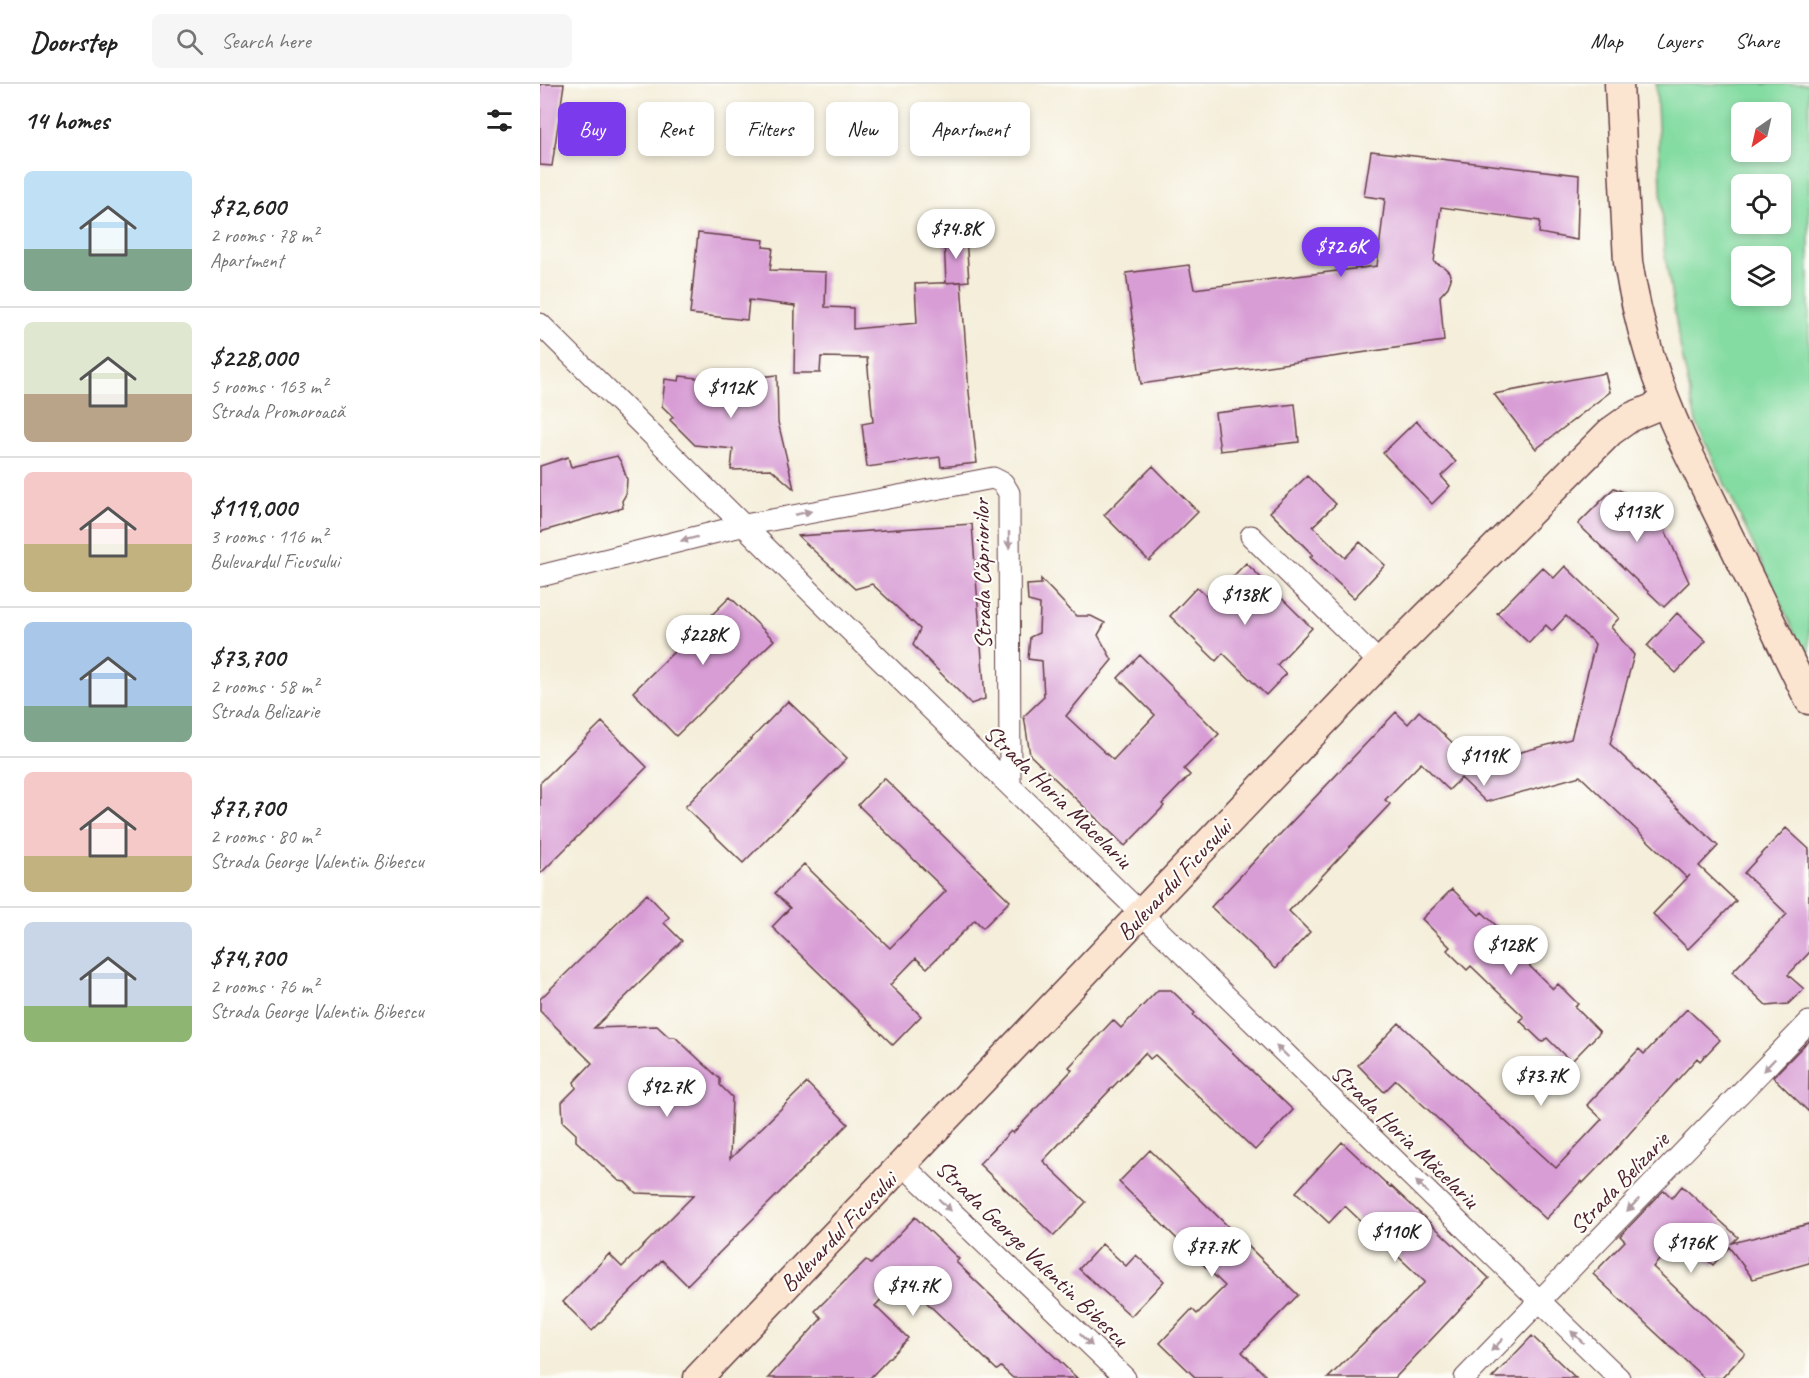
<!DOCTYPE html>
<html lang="en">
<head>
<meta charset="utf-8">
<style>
	:root { --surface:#fff; --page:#f6f6f6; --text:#222; --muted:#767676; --line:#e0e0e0; --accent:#7c3aed }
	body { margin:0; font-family:Caveat,sans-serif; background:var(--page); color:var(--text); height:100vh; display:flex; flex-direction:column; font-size:22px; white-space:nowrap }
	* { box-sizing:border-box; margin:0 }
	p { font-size:20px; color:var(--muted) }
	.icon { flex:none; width:33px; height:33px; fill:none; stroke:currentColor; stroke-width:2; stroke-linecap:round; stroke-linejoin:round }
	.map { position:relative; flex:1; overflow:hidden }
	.sheet { display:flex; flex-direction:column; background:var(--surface); width:540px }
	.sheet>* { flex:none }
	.banner { position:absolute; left:18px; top:18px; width:570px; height:54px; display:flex; gap:12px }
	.needle { width:39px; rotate:214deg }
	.fabs { position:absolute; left:1191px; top:18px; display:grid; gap:12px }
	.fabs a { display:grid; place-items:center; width:60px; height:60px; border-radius:9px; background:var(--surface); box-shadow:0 3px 9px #0003; font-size:30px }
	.price { position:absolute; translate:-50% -51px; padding:0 14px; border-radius:21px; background:#fff; color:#222; font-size:20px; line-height:39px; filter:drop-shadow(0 2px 3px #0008) }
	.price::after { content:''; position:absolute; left:50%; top:36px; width:18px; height:14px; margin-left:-9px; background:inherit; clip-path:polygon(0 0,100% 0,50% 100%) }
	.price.active { background:var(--accent); color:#fff }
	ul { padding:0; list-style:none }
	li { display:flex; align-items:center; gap:18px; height:150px; padding:0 24px }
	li+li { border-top:2px solid var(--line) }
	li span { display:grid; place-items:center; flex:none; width:168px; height:120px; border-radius:9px; color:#555 }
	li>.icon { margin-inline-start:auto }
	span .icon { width:72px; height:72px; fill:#fffc; stroke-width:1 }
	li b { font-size:26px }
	h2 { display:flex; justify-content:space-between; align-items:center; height:72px; padding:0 24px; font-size:26px }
	.pill { padding:0 21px; border-radius:9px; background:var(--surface); box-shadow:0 3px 9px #0003; font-size:21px; line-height:54px }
	.pill.active { background:var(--accent); color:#fff }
	header { display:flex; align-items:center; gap:36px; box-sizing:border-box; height:84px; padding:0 30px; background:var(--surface); border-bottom:2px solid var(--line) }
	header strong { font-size:28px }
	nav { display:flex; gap:33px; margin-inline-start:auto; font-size:21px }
	.search { width:420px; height:54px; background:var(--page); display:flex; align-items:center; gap:15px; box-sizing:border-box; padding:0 21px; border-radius:9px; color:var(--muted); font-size:22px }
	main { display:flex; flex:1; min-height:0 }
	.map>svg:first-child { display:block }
</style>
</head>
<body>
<header>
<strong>Doorstep</strong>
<div class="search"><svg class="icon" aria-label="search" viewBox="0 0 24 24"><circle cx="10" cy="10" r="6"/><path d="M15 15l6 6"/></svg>Search here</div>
<nav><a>Map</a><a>Layers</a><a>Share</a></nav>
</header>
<main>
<section class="sheet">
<h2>14 homes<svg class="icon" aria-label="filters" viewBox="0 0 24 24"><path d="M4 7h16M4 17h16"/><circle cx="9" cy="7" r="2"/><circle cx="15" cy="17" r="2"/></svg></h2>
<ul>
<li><span style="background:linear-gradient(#bfe0f5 65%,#7fa58c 0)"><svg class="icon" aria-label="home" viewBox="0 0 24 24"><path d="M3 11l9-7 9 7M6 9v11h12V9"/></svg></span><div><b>$72,600</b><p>2 rooms · 78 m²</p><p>Apartment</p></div></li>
<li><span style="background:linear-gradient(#dfe7d0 60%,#b9a48a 0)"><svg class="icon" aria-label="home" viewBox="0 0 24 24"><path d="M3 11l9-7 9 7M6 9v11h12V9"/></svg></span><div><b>$228,000</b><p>5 rooms · 163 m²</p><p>Strada Promoroacă</p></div></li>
<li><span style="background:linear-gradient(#f6c9c9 60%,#c2b280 0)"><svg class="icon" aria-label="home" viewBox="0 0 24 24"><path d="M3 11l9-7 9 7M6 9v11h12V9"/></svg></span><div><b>$119,000</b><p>3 rooms · 116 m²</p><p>Bulevardul Ficusului</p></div></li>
<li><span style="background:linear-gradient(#a9c7e8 70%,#7fa58c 0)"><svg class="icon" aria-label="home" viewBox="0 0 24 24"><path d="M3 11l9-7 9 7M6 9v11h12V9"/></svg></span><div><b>$73,700</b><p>2 rooms · 58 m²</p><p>Strada Belizarie</p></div></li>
<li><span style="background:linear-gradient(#f6c9c9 70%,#c2b280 0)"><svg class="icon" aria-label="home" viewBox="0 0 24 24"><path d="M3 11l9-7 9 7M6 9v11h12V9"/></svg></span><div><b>$77,700</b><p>2 rooms · 80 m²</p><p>Strada George Valentin Bibescu</p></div></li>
<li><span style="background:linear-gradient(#c9d6e8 70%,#8fb573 0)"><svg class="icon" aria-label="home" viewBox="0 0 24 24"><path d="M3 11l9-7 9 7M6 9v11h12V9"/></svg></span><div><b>$74,700</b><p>2 rooms · 76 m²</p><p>Strada George Valentin Bibescu</p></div></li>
</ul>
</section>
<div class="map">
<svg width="1269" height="1294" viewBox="0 0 1269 1294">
	<rect width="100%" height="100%" fill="#fdfcf7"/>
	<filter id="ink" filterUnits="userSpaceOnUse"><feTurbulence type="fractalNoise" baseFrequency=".0167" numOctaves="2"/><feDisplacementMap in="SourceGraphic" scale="12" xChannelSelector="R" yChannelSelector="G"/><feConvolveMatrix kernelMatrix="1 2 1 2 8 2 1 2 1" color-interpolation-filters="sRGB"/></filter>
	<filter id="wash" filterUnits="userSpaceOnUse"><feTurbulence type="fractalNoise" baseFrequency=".008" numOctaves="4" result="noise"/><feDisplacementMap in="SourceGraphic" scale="24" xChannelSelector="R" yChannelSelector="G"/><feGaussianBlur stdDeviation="1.35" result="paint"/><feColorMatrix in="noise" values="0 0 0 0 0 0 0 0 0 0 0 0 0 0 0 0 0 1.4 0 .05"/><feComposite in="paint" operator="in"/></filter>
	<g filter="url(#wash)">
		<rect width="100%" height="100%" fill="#f4eeda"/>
		<path fill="#84dca2" stroke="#677e66" stroke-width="1.5" fill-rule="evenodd" d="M1116,0H1269V580L1156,338L1140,261L1124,165ZM1202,28H1240V68H1202ZM1202,100H1240V140H1202ZM1202,172H1240V212H1202Z"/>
		<g id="blocks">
			<path fill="#d89dd5" d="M0,0H24L12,82L0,81Z
				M831,67L1039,91L1037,156L999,149L1000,137L901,123L894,178L904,183L909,188L911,195L908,203L900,212L904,257L601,300L586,189L649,181L654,205L837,182L845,115L824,112Z
				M158,149L224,156L223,163L233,164L230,186L286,188L285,223L313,224V245L377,239L375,200L421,198L429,308L437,379L401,383L400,373L327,383L322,340L333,338L327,274L281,273L280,289H254L255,222L209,216L207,236L150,230Z
				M426,153L429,197L406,199L404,154Z
				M1065,289L1070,308L996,365L954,310Z
				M237,291L238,338L254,405L231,385L191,386L193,365L155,361L130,336L133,333L122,322L125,295L139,297L140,292L200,299V295Z
				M755,320L759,358L680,367L675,329Z
				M876,337L916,378L901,392L910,402L892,420L843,369Z
				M77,372L81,378L87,395L86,410L82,417L83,424L0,448V382L28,373L31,383Z
				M613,382L658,428L609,477L564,431Z
				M767,392L796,420L773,442L805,474L820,458L845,481L814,514L770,473L773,471L730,428Z
				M1074,404L1113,420L1149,498L1124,523L1038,440Z
				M432,440L445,615L431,620L373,561L380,545L332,500L315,505L258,452Z
				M706,479L772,544L737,581L746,590L726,611L683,569L676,577L630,532L657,503L670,516Z
				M1025,482L1079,534L1071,543L1094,571L1070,660L1178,762L1159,782L1196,817L1148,865L1113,830L1150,791L1147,794L1040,692L946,718L921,694L909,706L881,679L845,716L850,720L749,827L770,848L736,884L671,823L856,628L868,640L879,627L935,680L1031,655L1055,560L1026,532L1012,547L1006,541L989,559L957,529L1002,483L1014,494Z
				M501,495L536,532H551L565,539L558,551L572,576L526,632L573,676L615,631L578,594L600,571L679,650L644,685L650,691L622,720L624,722L585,762L490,671L484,632L504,613L502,577L488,575L490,553L499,549L500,520L488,517L487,501L501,500Z
				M190,513L234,556L136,652L93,608Z
				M1137,529L1166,557L1136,589L1107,562Z
				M248,617L307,674L203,779L145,723Z
				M62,638L107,683L0,790V699Z
				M344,694L470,817L443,844L435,836L387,884L376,874L350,901L381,932L353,961L232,843L250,824L235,809L264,780L350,864L406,807L318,721Z
				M1246,744L1269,765V869L1248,891L1264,905L1248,920L1227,922L1192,888L1227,853L1226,852L1247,830L1204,789Z
				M912,805L939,831L942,828L964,849L960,853L1013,905L1018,900L1038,920L1035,923L1060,948L1031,978L1007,954L1002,958L980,937L984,933L931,882L927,886L907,866L910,863L882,835Z
				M107,810L129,833L124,839L142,857L54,944L117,942L129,953H135L180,995V1001L192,1013L190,1075L267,999L308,1040L147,1201L122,1176L52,1247L23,1218L69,1170L82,1183L154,1111L96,1109L85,1098L79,1097L36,1057V1050L23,1038L22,1018L36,1004L34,998L52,979L0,927V915Z
				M618,906H631L655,929L653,931L753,1026L715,1066L615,971L610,975L605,969L503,1077L546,1118L514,1152L439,1080L471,1047L473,1049L532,986L529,983L573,936L581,944Z
				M1147,925L1180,956L1160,977L1157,974L1072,1069L1043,1099L1041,1097L1006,1135L856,996L844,1008L818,981L859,939L1016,1084L1062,1035L1047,1021L1099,965L1104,970Z
				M1269,956V1028L1233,993Z
				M802,1058L850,1103L851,1102L949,1194L855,1294H788L885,1198L805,1122L789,1139L756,1108Z
				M610,1066L758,1211L702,1268L728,1294H656L620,1259L652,1225L657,1230L685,1202L579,1098Z
				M1142,1102L1198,1153L1192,1159L1269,1140V1179L1213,1195L1189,1163L1173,1181L1141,1152L1113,1183L1205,1269L1182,1294H1164L1053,1190L1085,1157L1080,1152L1124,1106L1132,1114Z
				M375,1133L419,1175L416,1178L537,1294H473L461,1283L457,1286L361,1194L335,1222L368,1254L330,1294H228L282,1234L275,1227L326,1176L331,1180Z
				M562,1160L586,1182L596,1171L624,1197L591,1232L539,1185Z
				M992,1252L1036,1294H952Z"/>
		</g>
	</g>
	<g filter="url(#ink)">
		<use href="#blocks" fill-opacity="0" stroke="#643e45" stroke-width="1.5"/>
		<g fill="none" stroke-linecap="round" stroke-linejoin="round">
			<g stroke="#643e45" stroke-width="23">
				<path id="street" d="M0,240L287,524L1079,1294
					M711,452L840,579
					M0,492L205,441L453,394L463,399L469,409L470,701
					M363,1081L585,1294
					M925,1294L1269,938"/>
			</g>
			<g stroke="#643e45" stroke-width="31">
				<path id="secondary" d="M1079,0L1088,178C1098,241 1116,300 1143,358L1269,616
					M158,1294L840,579L1070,348L1091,333L1125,319"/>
			</g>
			<use href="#street" stroke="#fff" stroke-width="21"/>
			<use href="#secondary" stroke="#fce5d0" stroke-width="28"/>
		</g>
		<defs><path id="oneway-solid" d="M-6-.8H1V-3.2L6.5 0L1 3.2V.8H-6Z" transform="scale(1.5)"/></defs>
		<g fill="#ae9aa0">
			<use href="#oneway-solid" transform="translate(263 429) rotate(-12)"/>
			<use href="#oneway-solid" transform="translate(149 455) rotate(166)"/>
			<use href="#oneway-solid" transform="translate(469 456) rotate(90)"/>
			<use href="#oneway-solid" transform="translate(742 967) rotate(-136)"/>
			<use href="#oneway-solid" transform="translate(1229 981) rotate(134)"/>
			<use href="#oneway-solid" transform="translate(882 1103) rotate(-136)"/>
			<use href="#oneway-solid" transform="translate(405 1121) rotate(44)"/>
			<use href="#oneway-solid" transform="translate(1093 1121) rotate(134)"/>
			<use href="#oneway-solid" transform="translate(1037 1253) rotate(-136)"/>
			<use href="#oneway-solid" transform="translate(546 1256) rotate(44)"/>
			<use href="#oneway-solid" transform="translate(957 1261) rotate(134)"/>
		</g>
	</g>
	<g text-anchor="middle" stroke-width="4.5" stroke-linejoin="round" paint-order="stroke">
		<g font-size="24" fill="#4a1f2b" stroke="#fdfcf7">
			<text transform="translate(442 490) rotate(-91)" y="8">Strada Căpriorilor</text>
			<text transform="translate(518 712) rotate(44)" y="8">Strada Horia Măcelariu</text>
			<text transform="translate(634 796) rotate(-47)" y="8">Bulevardul Ficusului</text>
			<text transform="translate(865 1052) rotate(44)" y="8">Strada Horia Măcelariu</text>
			<text transform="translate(1079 1099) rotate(-46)" y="8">Strada Belizarie</text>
			<text transform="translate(298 1148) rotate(-46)" y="8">Bulevardul Ficusului</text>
			<text transform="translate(492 1169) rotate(44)" y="8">Strada George Valentin Bibescu</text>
		</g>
	</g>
</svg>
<div class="fabs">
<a><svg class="needle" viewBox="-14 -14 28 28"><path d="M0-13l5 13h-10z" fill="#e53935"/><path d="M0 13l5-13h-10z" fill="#767676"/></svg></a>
<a><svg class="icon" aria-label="locate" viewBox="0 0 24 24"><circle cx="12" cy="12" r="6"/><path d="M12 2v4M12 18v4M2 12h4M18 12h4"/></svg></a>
<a><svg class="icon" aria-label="layers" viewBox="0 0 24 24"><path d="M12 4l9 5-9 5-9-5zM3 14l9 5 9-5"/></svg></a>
</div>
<b class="price" style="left:416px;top:176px">$74.8K</b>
<b class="price active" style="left:801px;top:194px">$72.6K</b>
<b class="price" style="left:191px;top:335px">$112K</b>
<b class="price" style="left:1097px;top:459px">$113K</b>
<b class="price" style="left:705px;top:542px">$138K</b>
<b class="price" style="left:163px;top:582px">$228K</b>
<b class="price" style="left:944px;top:703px">$119K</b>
<b class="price" style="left:971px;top:892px">$128K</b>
<b class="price" style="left:1001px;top:1023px">$73.7K</b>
<b class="price" style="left:127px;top:1034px">$92.7K</b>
<b class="price" style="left:855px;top:1179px">$110K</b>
<b class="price" style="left:1151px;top:1190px">$176K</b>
<b class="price" style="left:672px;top:1194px">$77.7K</b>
<b class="price" style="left:373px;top:1233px">$74.7K</b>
<div class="banner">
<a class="pill active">Buy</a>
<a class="pill">Rent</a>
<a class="pill">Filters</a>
<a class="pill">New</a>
<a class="pill">Apartment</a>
</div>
</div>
</main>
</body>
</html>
